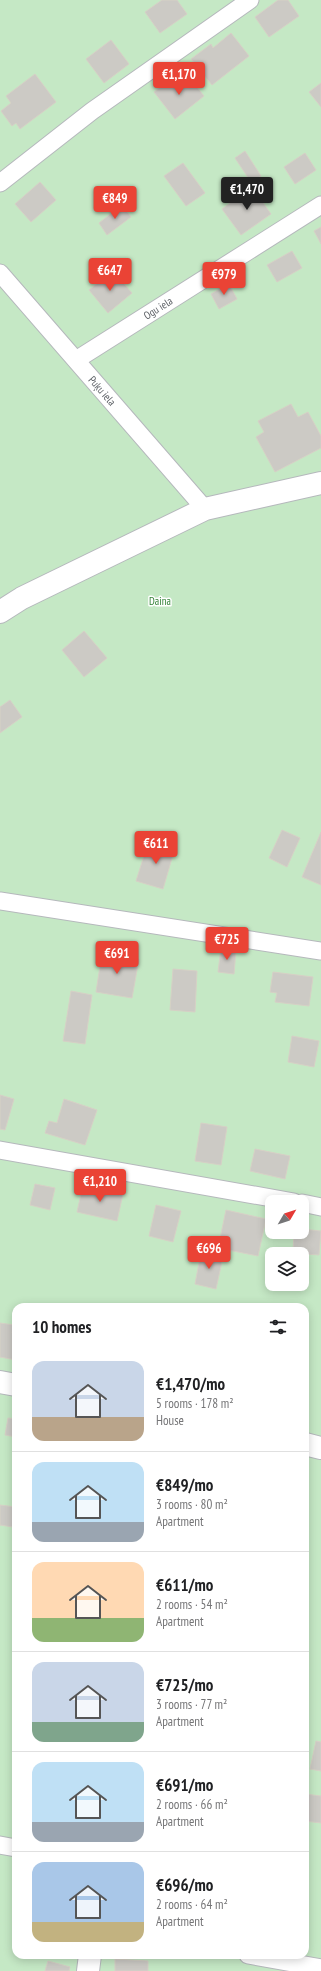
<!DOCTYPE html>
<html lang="en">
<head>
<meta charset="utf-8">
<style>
	:root { --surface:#fff; --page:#f6f6f6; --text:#202124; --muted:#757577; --line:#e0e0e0; --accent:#ea4335 }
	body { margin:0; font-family:"PT Sans Narrow",sans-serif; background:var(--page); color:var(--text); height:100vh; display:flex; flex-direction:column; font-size:15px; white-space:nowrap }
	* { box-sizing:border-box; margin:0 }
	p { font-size:13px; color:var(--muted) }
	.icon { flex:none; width:22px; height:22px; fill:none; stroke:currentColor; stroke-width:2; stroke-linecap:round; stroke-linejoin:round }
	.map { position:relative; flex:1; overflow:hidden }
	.side { position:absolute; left:12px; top:1303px; width:297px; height:656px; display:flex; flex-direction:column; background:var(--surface); border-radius:12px; box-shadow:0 2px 10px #0003 }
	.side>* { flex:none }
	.needle { width:26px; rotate:51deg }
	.buttons { position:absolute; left:265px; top:1195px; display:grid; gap:8px }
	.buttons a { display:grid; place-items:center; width:44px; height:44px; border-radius:8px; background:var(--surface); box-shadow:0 2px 10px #0003; font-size:20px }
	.price { position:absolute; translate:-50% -34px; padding:0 9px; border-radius:4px; background:var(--accent); color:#fff; font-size:13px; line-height:26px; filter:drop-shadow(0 1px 2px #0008) }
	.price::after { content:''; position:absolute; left:50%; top:24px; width:12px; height:9px; margin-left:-6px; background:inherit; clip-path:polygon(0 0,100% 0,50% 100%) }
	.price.on { background:#222; color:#fff }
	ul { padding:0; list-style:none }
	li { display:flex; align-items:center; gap:12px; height:100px; padding:0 20px }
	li+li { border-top:1px solid var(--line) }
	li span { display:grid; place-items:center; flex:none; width:112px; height:80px; border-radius:12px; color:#555 }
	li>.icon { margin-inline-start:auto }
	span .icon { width:48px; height:48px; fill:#fffc; stroke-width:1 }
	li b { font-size:17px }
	h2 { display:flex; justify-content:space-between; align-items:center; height:48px; padding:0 20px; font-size:17px }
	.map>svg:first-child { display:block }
</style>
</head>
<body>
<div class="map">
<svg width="321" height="1971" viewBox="0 0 321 1971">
	<rect width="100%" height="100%" fill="#f1efe8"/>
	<path fill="#c5e8c5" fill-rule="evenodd" d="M0,0H321V1971H0ZM272,1202H302V1232H272ZM272,1254H302V1284H272ZM16,1307H305V1955H16Z"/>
	<path fill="#cccac5" stroke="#d6d1c6" d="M162,0H177L187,14L160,33L145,12Z
		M278,0H288L299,16L269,37L255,17Z
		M231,33L249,56L212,85L191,59L211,44L213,48Z
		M111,40L129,64L104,83L86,59Z
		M35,74L56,102L20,129L16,123L12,126L1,111L11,103L6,96Z
		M188,76L204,96L175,119L154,92L171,79L176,86Z
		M321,83V107L309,92Z
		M245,151L261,176L251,182L235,158Z
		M305,153L316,170L295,184L284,167Z
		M183,163L205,193L186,206L164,176Z
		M40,182L56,200L31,222L15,204Z
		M252,187L271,214L241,235L222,209Z
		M122,205L131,217L107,235L99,223Z
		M321,227V244L314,231Z
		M292,251L302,268L277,282L267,265Z
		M113,271L132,293L108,313L89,290Z
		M229,284L237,299L219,309L211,294Z
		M291,404L298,417L308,412L321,436V448L275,472L256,437L264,432L258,421Z
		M84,631L107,658L84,677L62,650Z
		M10,700L22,717L0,733V707Z
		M282,830L300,838L287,867L269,858Z
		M321,832V885L302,877Z
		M149,840L175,848L163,889L136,881Z
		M221,948L236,950L234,974L218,972Z
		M102,953L139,959L132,998L96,992Z
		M173,969L197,971L195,1012L170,1010Z
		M273,972L313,977L309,1006L275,1002L277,993L270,992Z
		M71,991L92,995L85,1044L63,1041Z
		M292,1036L319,1041L314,1067L288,1062Z
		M0,1095L14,1099L5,1130L0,1129Z
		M64,1099L97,1110L85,1145L45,1133L49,1121L57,1123Z
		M201,1123L227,1127L221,1165L195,1161Z
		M255,1149L290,1156L285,1179L250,1171Z
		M35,1184L55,1188L50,1210L30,1205Z
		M83,1185L123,1194L117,1221L77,1212Z
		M156,1205L181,1211L173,1242L149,1236Z
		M226,1210L266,1219L258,1256L218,1248Z
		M302,1229L321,1231L319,1255L293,1253L294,1232H302Z
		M201,1252L223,1257L216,1289L195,1284Z
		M0,1323L14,1325L12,1333L16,1334V1360L0,1357Z
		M8,1418L16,1419V1437L5,1435Z
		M0,1505L16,1507L13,1527L0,1525Z
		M316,1741L321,1742V1771L310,1769Z
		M305,1794L321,1796V1823L305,1821Z
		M115,1959L148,1961V1971H115Z
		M48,1961L70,1967L69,1971H45Z"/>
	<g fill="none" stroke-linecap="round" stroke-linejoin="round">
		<g stroke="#b5b8bc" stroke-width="19">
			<g id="service">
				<path d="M0,183L92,111L250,0"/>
				<path id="s1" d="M0,273L205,509"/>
				<path id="s2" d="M76,360L321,205"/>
				<path d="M0,901L321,951"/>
				<path d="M0,1150L294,1202"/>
				<path d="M302,1203L321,1207"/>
				<path d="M0,1845L16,1848"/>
				<path d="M248,1955L321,1968"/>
			</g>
		</g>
		<g stroke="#b5b8bc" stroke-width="24">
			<path id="minor" d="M0,612L22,598L205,509L321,483
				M0,1382L16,1385
				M305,1444L321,1448
				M88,1971L90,1955"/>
		</g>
		<use href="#service" stroke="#fff" stroke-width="17"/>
		<use href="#minor" stroke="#fff" stroke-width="22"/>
	</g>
	<g text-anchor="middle" stroke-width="3" stroke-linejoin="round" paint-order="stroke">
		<g font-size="11" fill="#5f6368" stroke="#fff">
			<text dy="4" stroke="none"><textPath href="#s2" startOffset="97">Ogu iela</textPath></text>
			<text dy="4" stroke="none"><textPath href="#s1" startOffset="156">Puķu iela</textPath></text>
		</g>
		<g font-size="11" fill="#348238" stroke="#fff">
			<text x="160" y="605">Daina</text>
		</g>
	</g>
</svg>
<div class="buttons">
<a><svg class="needle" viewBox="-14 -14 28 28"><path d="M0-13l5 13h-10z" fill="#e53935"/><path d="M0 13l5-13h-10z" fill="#757577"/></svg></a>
<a><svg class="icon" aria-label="layers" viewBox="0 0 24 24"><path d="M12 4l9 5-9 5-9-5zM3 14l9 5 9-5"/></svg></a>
</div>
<b class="price" style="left:179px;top:96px">€1,170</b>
<b class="price on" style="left:247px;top:211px">€1,470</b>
<b class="price" style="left:115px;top:220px">€849</b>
<b class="price" style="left:110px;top:292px">€647</b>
<b class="price" style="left:224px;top:296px">€979</b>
<b class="price" style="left:156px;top:865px">€611</b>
<b class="price" style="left:227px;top:961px">€725</b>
<b class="price" style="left:117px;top:975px">€691</b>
<b class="price" style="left:100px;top:1203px">€1,210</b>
<b class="price" style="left:209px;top:1270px">€696</b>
<section class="side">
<h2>10 homes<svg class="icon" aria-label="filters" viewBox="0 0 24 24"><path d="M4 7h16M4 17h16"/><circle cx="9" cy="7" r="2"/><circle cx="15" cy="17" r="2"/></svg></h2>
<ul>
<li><span style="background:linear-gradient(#c9d6e8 70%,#b9a48a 0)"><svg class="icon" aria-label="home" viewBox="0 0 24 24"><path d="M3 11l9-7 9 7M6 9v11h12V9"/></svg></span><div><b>€1,470/mo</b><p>5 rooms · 178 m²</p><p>House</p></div></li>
<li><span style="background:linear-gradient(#bfe0f5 75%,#9aa5b1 0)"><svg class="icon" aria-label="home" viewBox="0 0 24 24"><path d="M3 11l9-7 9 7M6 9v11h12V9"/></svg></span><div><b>€849/mo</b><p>3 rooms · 80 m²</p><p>Apartment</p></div></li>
<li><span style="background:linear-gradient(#ffd9b3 70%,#8fb573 0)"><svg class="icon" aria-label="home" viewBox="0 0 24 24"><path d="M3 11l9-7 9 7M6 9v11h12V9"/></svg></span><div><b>€611/mo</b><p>2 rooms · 54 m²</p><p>Apartment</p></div></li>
<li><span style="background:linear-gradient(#c9d6e8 75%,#7fa58c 0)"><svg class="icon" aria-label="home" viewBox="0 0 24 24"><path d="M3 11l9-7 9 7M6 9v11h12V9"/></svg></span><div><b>€725/mo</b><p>3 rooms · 77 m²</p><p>Apartment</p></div></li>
<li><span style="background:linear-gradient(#bfe0f5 75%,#9aa5b1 0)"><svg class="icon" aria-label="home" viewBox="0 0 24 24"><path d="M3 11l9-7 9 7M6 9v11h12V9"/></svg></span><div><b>€691/mo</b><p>2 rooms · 66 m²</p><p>Apartment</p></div></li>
<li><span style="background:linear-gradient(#a9c7e8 75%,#c2b280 0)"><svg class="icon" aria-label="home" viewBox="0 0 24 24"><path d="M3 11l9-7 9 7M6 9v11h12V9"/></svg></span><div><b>€696/mo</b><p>2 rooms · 64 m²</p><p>Apartment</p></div></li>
</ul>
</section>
</div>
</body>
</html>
